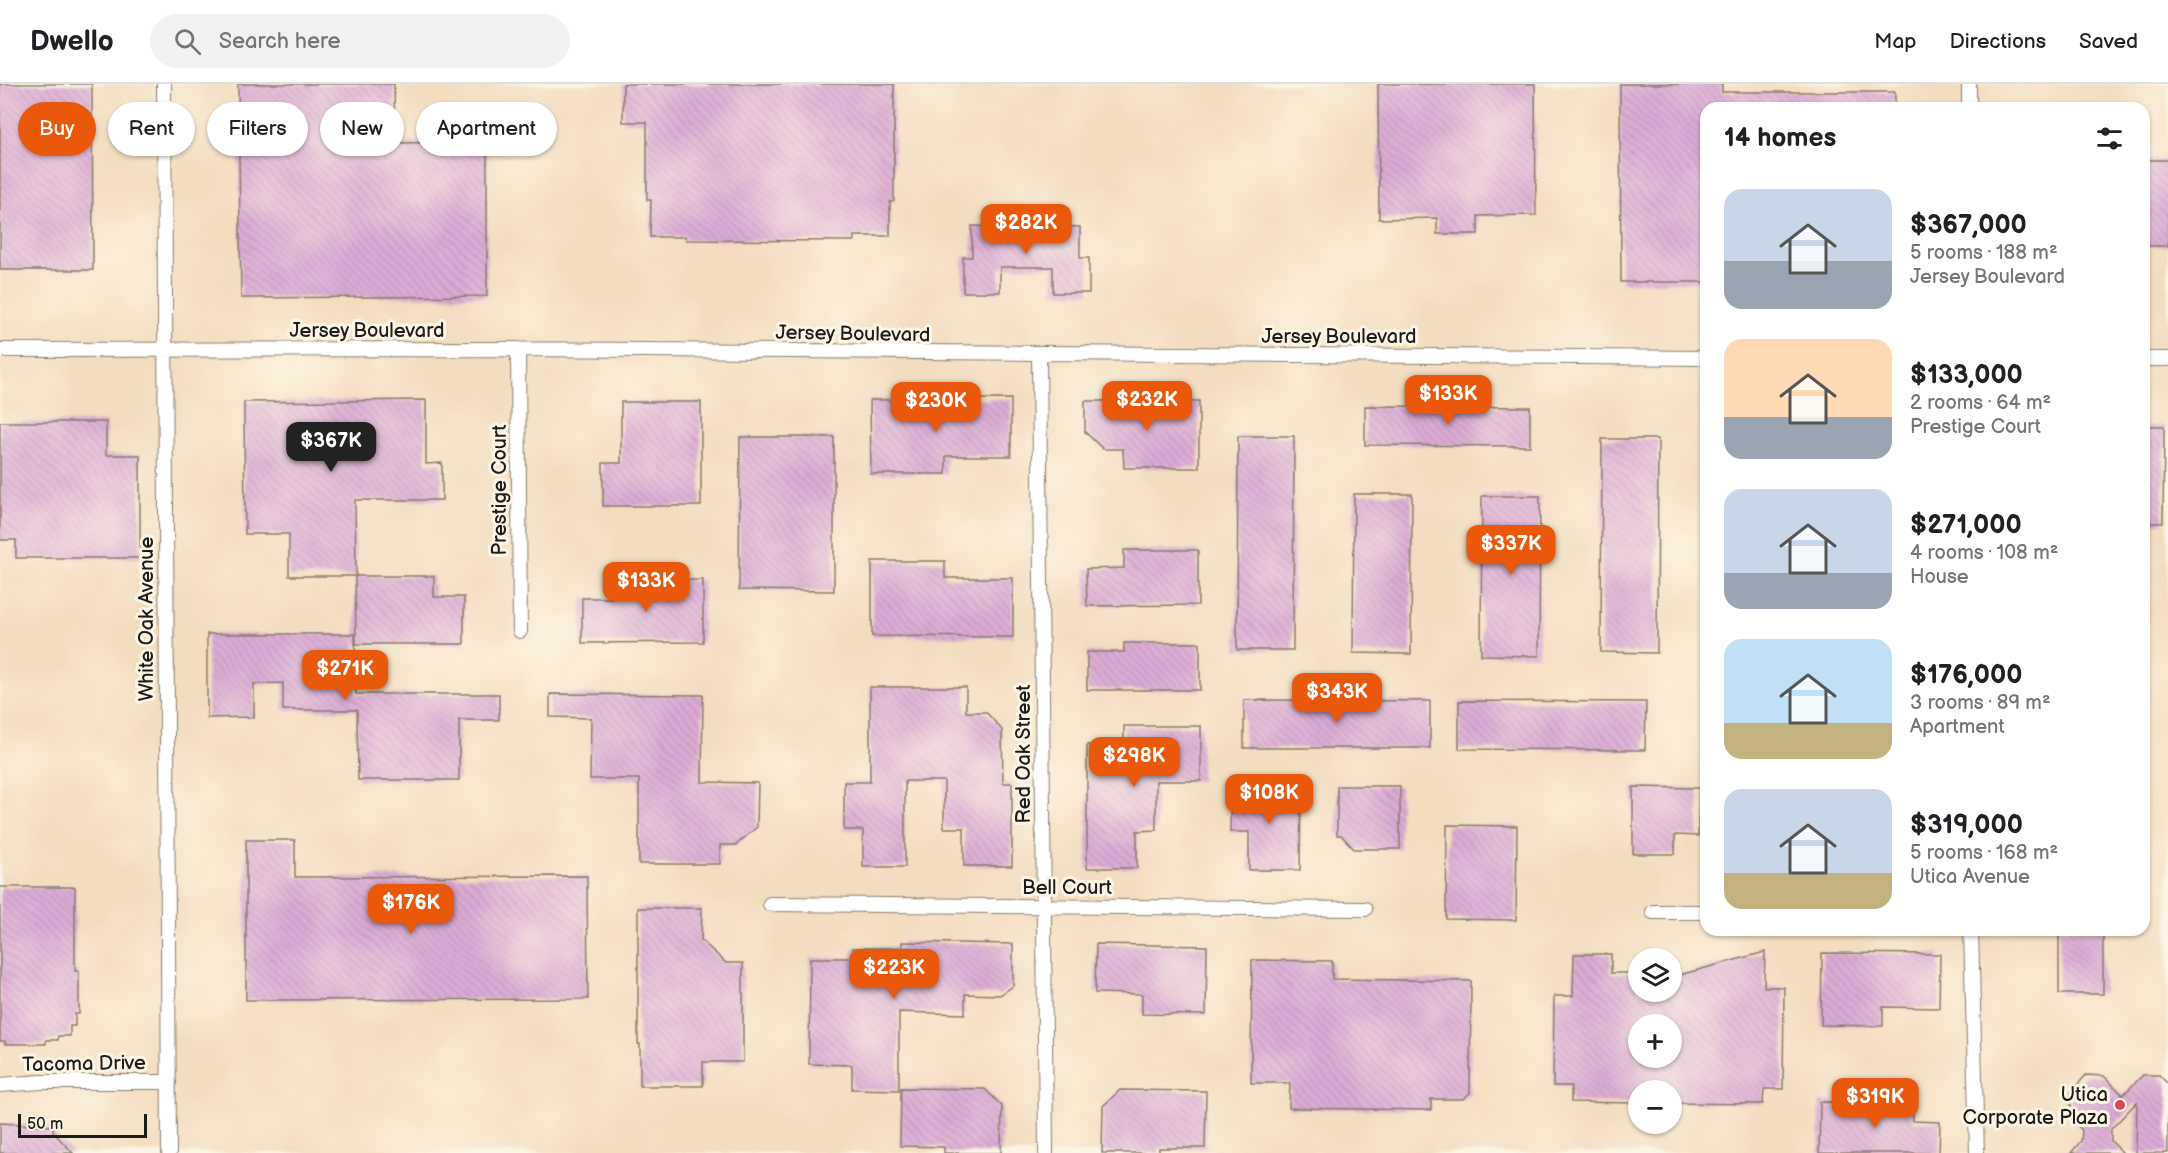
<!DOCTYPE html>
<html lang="en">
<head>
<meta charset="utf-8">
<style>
	:root { --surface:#fff; --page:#f2f2f2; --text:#202124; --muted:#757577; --line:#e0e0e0; --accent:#ea580c }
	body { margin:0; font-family:"Balsamiq Sans",sans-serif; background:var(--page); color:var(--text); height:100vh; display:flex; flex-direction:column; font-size:22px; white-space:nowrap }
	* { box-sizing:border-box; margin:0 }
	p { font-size:20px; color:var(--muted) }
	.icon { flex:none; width:33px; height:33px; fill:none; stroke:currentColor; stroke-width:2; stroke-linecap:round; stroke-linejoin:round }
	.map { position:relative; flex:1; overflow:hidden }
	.side { position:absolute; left:1700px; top:18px; width:450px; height:834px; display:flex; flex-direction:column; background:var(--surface); border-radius:18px; box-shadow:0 2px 4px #0004 }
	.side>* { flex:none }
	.top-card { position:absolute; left:18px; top:18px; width:570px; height:54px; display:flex; gap:12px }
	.tools { position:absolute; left:1628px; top:864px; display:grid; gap:12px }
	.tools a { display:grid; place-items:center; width:54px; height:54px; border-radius:50%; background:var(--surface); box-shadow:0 2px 4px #0004; font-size:30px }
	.scale { position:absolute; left:18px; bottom:15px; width:129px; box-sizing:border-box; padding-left:6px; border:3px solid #1c1c1c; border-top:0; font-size:16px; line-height:21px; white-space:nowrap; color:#1c1c1c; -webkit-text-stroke:4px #fcf5e5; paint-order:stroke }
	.price { position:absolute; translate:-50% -51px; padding:0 14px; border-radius:12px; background:var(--accent); color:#fff; font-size:20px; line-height:39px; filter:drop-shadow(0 2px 3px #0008) }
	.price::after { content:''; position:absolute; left:50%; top:36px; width:18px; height:14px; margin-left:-9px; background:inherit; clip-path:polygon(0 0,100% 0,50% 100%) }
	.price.selected { background:#222; color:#fff }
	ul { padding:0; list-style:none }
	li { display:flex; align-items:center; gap:18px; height:150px; padding:0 24px }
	li span { display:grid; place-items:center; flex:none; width:168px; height:120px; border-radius:18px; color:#555 }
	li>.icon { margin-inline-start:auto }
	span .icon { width:72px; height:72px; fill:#fffc; stroke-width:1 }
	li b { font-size:26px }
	h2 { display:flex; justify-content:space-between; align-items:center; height:72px; padding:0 24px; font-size:26px }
	.pill { padding:0 21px; border-radius:27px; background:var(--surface); box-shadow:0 2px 4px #0004; font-size:21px; line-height:54px }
	.pill.selected { background:var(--accent); color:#fff }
	header { display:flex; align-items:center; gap:36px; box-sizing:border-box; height:84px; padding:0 30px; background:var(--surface); border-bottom:2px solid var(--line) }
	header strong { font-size:28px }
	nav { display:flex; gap:33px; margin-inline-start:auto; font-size:21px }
	.search { width:420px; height:54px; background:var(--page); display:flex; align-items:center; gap:15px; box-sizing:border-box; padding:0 21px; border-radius:33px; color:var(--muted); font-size:22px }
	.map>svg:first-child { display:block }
</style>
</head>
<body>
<header>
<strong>Dwello</strong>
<div class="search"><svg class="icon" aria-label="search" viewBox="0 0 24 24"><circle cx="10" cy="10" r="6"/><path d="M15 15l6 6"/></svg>Search here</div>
<nav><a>Map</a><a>Directions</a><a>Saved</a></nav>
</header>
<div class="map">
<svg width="2168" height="1069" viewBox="0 0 2168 1069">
	<defs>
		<pattern id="building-back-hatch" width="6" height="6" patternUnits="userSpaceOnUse" patternTransform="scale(1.5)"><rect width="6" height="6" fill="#dcacd5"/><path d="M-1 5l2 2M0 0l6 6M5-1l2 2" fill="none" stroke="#bc93b6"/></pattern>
	</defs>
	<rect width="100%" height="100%" fill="#fcf5e5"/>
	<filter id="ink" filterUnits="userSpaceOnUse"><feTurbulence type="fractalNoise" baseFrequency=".0167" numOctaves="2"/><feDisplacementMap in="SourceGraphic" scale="12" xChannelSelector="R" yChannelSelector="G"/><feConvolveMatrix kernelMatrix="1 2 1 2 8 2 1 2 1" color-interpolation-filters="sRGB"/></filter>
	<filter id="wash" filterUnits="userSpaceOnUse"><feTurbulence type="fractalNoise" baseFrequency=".008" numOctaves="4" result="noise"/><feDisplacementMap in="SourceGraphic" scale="24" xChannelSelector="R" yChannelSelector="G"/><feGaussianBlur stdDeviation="1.35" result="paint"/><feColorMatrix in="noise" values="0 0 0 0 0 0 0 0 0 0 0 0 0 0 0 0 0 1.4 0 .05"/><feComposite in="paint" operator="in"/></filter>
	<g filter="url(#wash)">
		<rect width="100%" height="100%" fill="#f3ddbf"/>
		<g id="blocks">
			<path fill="url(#building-back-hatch)" fill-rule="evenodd" d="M0,0H92L93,186H0Z
				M238,0H394L395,59L487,58V212L241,214Z
				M623,0H894V117L890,118V152H854V157L686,156V153H650L651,116H647V38H623Z
				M1378,0H1535L1536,131L1478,132V150H1437V134L1379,135Z
				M1620,0H1722V8H1895V24H1706V198H1621Z
				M2144,76H2168V162H2144Z
				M1018,132H1040V142L1080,143V174H1089V209H1053V183H1000V208H963V173H972V142L1017,143Z
				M1011,315V372H946V390H871L870,316Z
				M426,316V380L442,379V416H355L356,492H289V450H245L244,318Z
				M1085,317H1199V384H1124L1123,365H1103L1085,348Z
				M621,318H701V422H603V379H621Z
				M1365,322L1530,323V362L1365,361Z
				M0,338H106V371H140V474H16V456H0Z
				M2144,342H2164L2163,439H2144Z
				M1238,352H1294L1293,566H1237Z
				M740,353H834V507L739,506Z
				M1602,355H1658L1657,569L1601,568Z
				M1354,410H1412L1411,570L1353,569Z
				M1482,412H1540L1539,572L1481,571Z
				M1124,466H1198V521L1087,522L1086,485L1124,484Z
				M872,477H945V494H1013V553L872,552Z
				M355,492H434V513H464V560H356Z
				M612,496H703V558L582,559V514H612Z
				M207,550H355L356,610H499V636H459V696H358L357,626H283V599L254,600V633L207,634Z
				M1124,559H1200V606H1087V568H1124Z
				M870,603H966V628H986L1002,646L1003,699H1012V782H964V744H944V697H905V783H863V746H844V698H870Z
				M550,610L703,611L702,698L758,699L757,743L736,761H720V780H639V695H590L591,634L550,633Z
				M1244,616L1430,617V664H1244Z
				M1459,617L1646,618L1645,666L1459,665Z
				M1124,642H1201V697H1156V746L1137,747V784H1087V661H1124Z
				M1231,701L1301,702L1300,786H1249V748H1230Z
				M1337,702H1400V765H1354L1341,751H1337Z
				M1633,703L1699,704L1698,752L1675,751V770H1633Z
				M1447,741L1517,742L1516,836L1446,835Z
				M246,756H295V793L587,792L588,915L246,916Z
				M0,803H75V887H79V930H75V942H70V952H58V956H46V960H5V957H0Z
				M638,824H702L701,856L726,879H743V978H703V1002H640V960H638Z
				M2059,846H2103V910H2059Z
				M902,858L1013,860V902L1000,911L965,910V930L899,928V1006L852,1005V981L809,980L810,874H853V864H902Z
				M1096,860L1207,862L1206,931L1142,930V910L1095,909Z
				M1765,868L1764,903H1784L1783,1005H1764L1763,1020L1671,1019V1006H1638V1019L1571,1018V1002H1553L1554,912H1573L1574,870H1611V889H1638V908H1671V889L1683,890ZM1638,940H1671V974H1638Z
				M1822,869L1940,870L1939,924L1883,923V942L1821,941Z
				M1252,876L1332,877V895L1471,897L1470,1009L1463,1015H1431V1026L1289,1024L1290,999H1251Z
				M2086,991L2104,992L2123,1011L2143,991H2159L2168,1000V1069H2136L2137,1018L2111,1045V1057L2123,1069H2071L2081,1057L2082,1046L2071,1035V1008Z
				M901,1004L985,1005L1002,1022L1001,1069H944V1063L900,1062Z
				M1120,1006L1206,1007L1205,1064H1159V1069H1102L1103,1022Z
				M1820,1018L1913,1019V1037L1940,1038L1939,1069H1819Z
				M0,1039L53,1042V1048L73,1069H0Z"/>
		</g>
	</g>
	<g filter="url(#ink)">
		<use href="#blocks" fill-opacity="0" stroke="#887c6e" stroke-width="1.5"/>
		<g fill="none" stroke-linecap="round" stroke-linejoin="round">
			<g stroke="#887c6e" stroke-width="16">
				<path id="minor" d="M164,0L169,1069
					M1969,0V24
					M518,265L520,547
					M0,266L518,265L1706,274
					M1039,270L1046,1069
					M2144,275H2168
					M770,820L1365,825
					M1653,828H1706
					M1971,846L1977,1069
					M0,1001L41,998H169"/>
			</g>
			<use href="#minor" stroke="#fff" stroke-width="14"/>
		</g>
	</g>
	<circle fill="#d1495b" stroke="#fcf5e5" stroke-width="2" cx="2120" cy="1021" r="6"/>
	<g text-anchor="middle" stroke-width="6" stroke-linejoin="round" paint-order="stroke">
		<g font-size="20" fill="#1c1c1c" stroke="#fcf5e5">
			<text x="367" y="253">Jersey Boulevard</text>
			<text transform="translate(853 249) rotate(1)" y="7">Jersey Boulevard</text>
			<text x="1339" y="259">Jersey Boulevard</text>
			<text transform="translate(499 406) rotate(-90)" y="7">Prestige Court</text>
			<text transform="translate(146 535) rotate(-90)" y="7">White Oak Avenue</text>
			<text transform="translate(1023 670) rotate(-90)" y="7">Red Oak Street</text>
			<text x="1067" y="810">Bell Court</text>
			<text transform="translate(84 979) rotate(-1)" y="7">Tacoma Drive</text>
		</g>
		<g font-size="20" fill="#1c1c1c" stroke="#fcf5e5" text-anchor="end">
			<text x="2108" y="1017">Utica<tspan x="2108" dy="23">Corporate Plaza</tspan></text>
		</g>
	</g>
</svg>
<div class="tools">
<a><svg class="icon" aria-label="layers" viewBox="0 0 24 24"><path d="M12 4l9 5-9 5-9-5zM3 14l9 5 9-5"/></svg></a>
<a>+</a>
<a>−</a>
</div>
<div class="scale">50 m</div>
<b class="price" style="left:1026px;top:171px">$282K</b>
<b class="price" style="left:1448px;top:342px">$133K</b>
<b class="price" style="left:1147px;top:348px">$232K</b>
<b class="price" style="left:936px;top:349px">$230K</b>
<b class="price selected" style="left:331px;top:389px">$367K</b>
<b class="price" style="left:1511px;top:492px">$337K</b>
<b class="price" style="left:646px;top:529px">$133K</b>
<b class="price" style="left:345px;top:617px">$271K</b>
<b class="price" style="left:1337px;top:640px">$343K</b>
<b class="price" style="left:1134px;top:704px">$298K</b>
<b class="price" style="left:1269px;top:741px">$108K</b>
<b class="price" style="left:411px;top:851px">$176K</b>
<b class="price" style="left:894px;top:916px">$223K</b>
<b class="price" style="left:1875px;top:1045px">$319K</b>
<div class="top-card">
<a class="pill selected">Buy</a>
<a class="pill">Rent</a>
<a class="pill">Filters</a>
<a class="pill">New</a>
<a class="pill">Apartment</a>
</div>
<section class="side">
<h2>14 homes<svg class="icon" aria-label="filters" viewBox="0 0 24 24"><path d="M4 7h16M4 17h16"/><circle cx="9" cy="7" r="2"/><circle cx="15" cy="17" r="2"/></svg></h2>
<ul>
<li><span style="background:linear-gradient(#c9d6e8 60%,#9aa5b1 0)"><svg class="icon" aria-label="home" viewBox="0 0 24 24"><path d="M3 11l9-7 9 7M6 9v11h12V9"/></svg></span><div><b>$367,000</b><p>5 rooms · 188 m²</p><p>Jersey Boulevard</p></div></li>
<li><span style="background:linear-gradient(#ffd9b3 65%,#9aa5b1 0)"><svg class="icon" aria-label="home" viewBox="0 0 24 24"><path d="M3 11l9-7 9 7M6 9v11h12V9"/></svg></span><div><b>$133,000</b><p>2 rooms · 64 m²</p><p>Prestige Court</p></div></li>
<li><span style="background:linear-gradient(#c9d6e8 70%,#9aa5b1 0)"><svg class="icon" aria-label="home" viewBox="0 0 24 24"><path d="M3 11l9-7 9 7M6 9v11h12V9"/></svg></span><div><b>$271,000</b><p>4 rooms · 108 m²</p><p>House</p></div></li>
<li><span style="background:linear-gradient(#bfe0f5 70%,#c2b280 0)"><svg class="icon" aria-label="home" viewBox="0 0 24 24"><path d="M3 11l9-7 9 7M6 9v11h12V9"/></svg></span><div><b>$176,000</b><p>3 rooms · 89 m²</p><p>Apartment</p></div></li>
<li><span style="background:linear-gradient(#c9d6e8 70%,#c2b280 0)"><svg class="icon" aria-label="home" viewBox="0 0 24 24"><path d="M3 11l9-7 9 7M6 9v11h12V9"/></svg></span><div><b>$319,000</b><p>5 rooms · 168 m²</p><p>Utica Avenue</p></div></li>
</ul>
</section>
</div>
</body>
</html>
